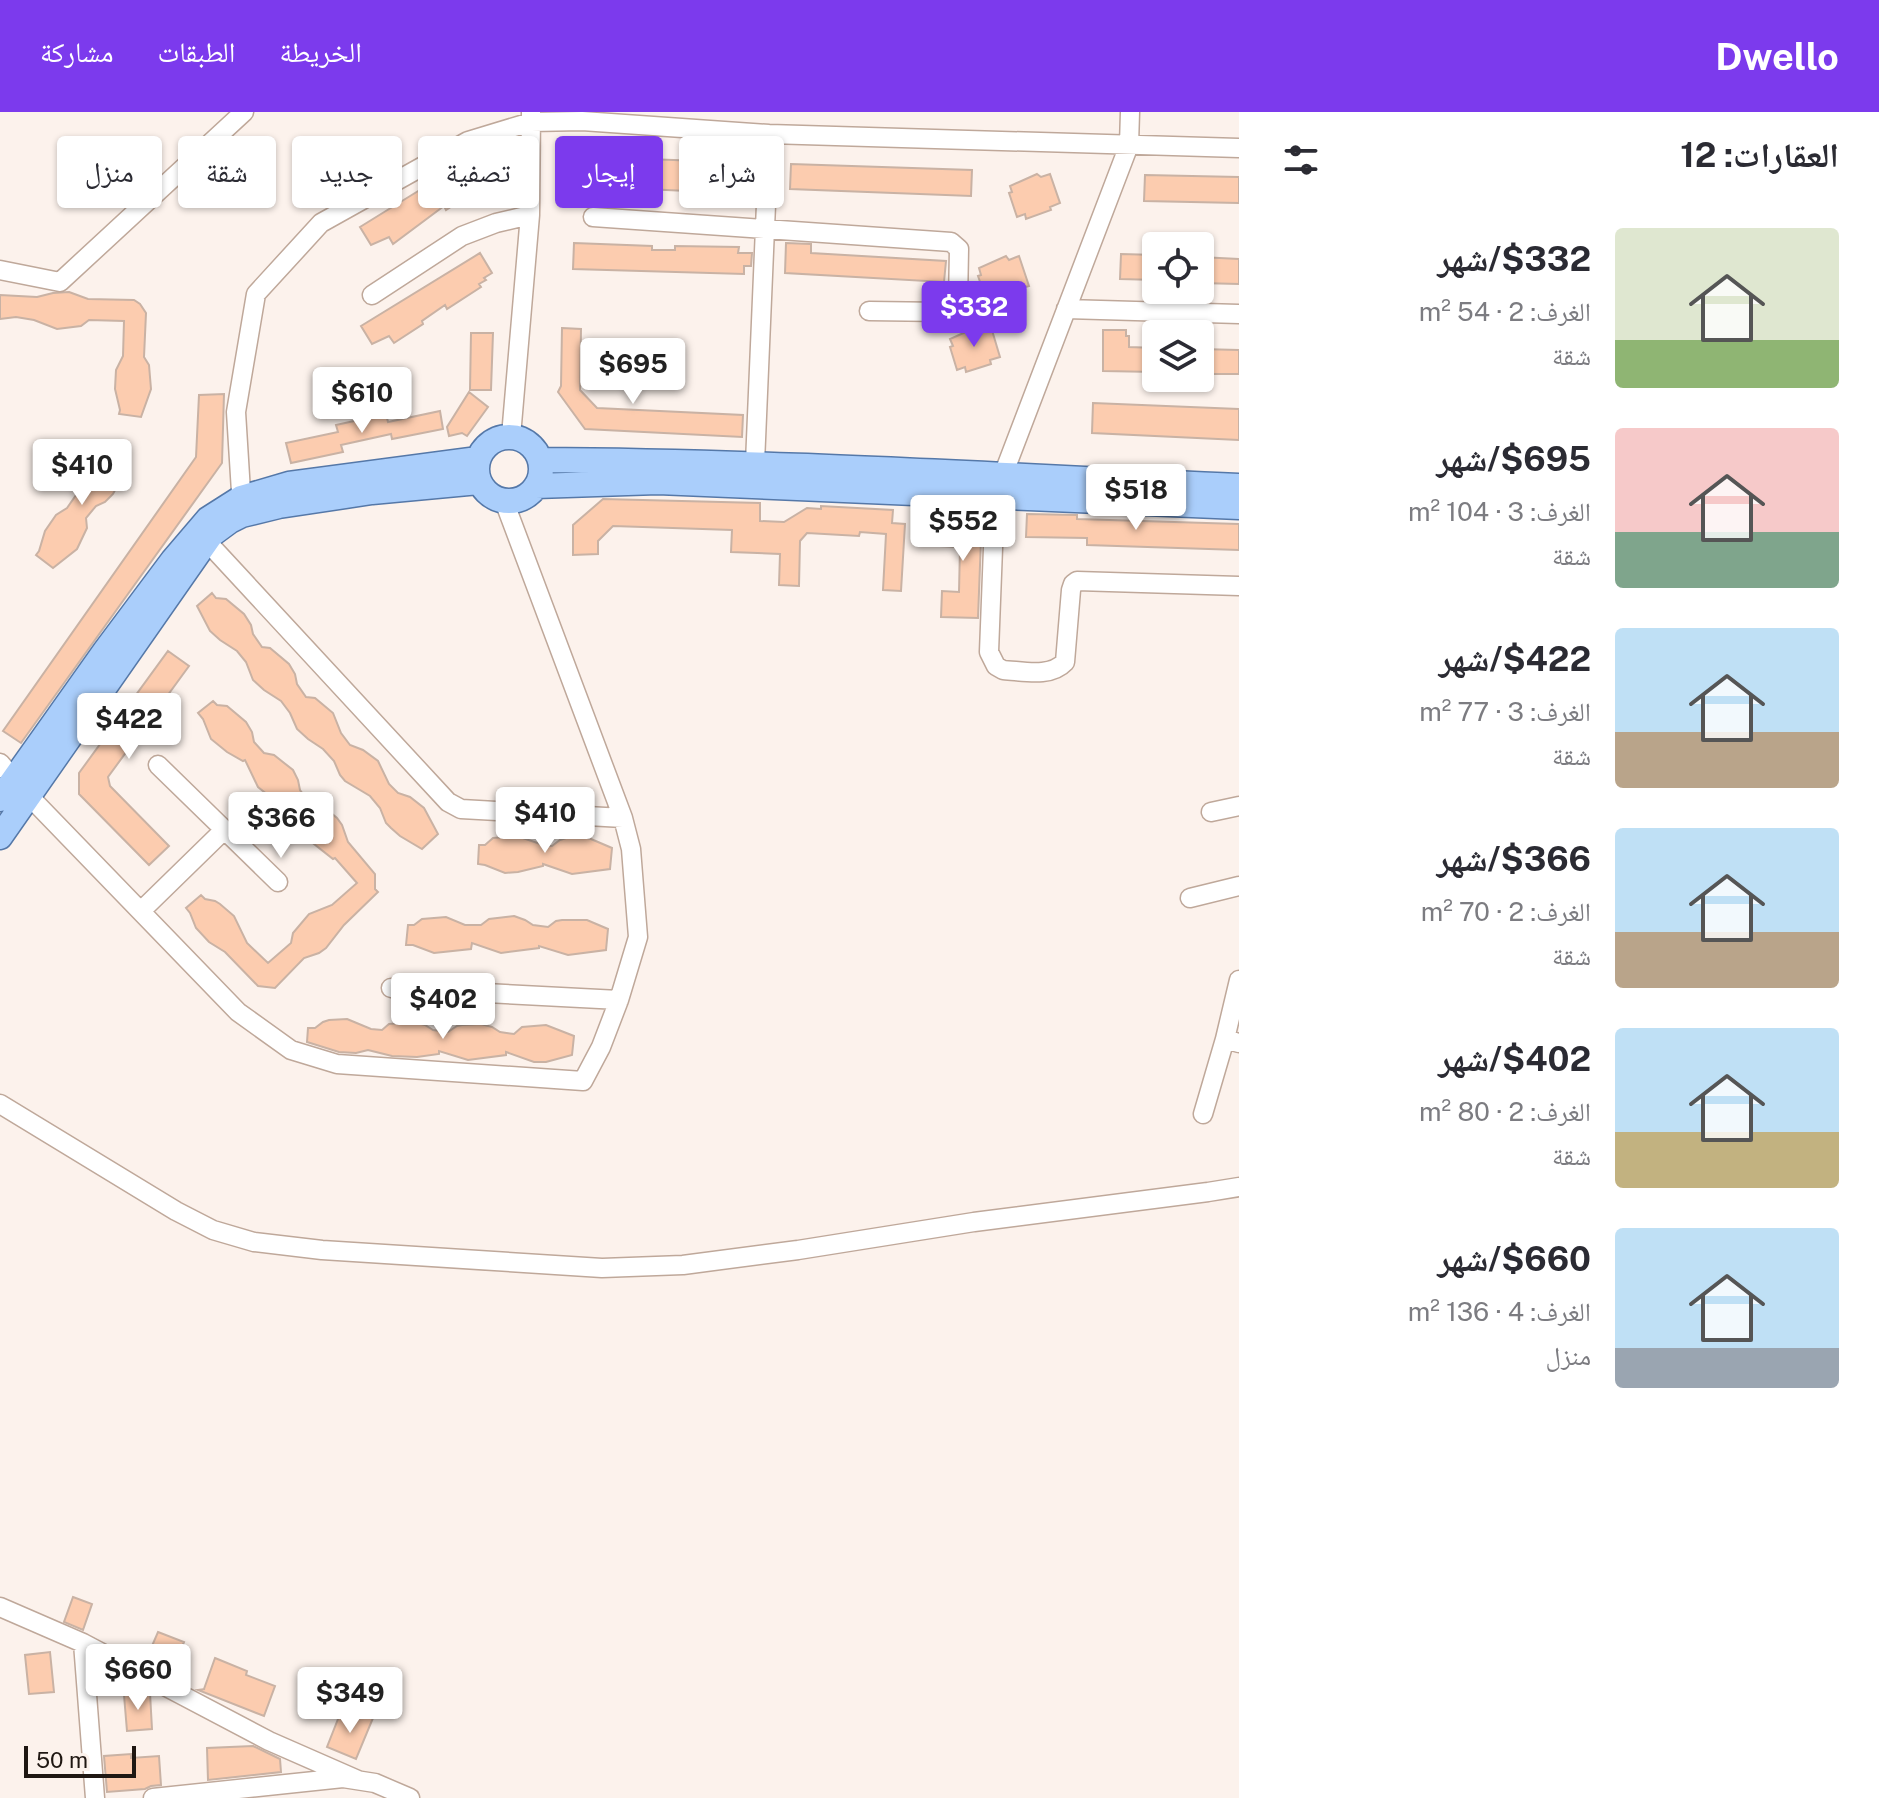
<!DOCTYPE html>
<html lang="ar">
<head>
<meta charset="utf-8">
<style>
	:root { --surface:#fff; --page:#f2f2f3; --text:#2b2b33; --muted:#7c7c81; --accent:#7c3aed }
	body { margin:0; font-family:"Public Sans","Noto Naskh Arabic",sans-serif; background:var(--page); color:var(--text); direction:rtl; height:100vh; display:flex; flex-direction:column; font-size:30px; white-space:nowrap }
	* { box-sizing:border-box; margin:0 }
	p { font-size:26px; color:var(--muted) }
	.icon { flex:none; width:44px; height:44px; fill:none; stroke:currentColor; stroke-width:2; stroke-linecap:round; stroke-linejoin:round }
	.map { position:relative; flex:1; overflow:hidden; direction:ltr }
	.panel { display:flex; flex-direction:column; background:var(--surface); width:640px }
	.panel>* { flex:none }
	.hud { position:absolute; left:24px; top:24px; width:760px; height:72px; direction:rtl; display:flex; gap:16px }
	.buttons { position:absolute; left:1142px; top:120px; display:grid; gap:16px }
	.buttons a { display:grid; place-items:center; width:72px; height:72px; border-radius:8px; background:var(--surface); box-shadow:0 2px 6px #0004; font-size:40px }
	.scale { position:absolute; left:24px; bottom:20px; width:112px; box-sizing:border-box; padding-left:8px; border:4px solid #1f1712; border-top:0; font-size:22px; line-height:28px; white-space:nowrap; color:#1f1712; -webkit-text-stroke:6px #fcf2ec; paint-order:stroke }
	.price { position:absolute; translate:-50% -68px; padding:0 18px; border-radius:8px; background:#fff; color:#222; font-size:26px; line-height:52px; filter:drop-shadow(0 2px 4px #0008) }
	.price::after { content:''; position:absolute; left:50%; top:48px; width:24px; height:18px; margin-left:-12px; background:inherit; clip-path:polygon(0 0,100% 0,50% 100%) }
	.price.on { background:var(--accent); color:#fff }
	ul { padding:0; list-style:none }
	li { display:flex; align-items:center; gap:24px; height:200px; padding:0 40px }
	li span { display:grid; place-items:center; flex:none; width:224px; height:160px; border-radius:8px; color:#555 }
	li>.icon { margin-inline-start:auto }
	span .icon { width:96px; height:96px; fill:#fffc; stroke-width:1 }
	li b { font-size:34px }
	h2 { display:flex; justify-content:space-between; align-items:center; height:96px; padding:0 40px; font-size:34px }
	.pill { padding:0 28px; border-radius:8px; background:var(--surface); box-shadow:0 2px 6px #0004; font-size:28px; line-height:72px }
	.pill.on { background:var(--accent); color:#fff }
	header { display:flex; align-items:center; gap:48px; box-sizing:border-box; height:112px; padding:0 40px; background:var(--accent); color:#fff }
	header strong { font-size:38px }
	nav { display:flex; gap:44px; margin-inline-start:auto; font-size:28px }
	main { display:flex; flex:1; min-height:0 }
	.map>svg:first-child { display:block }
</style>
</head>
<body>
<header>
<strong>Dwello</strong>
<nav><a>الخريطة</a><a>الطبقات</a><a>مشاركة</a></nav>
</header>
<main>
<section class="panel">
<h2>العقارات: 12<svg class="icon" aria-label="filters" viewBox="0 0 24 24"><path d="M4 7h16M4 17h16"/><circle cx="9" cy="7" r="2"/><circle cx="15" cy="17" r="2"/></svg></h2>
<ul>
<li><span style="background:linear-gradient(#dfe7d0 70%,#8fb573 0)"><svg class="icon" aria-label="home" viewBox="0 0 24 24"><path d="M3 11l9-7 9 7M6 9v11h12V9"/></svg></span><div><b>$332/شهر</b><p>الغرف: 2 · 54 m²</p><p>شقة</p></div></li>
<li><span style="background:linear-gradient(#f6c9c9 65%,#7fa58c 0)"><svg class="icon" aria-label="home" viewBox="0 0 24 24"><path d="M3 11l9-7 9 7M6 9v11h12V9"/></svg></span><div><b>$695/شهر</b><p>الغرف: 3 · 104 m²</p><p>شقة</p></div></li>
<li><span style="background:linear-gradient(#bfe0f5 65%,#b9a48a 0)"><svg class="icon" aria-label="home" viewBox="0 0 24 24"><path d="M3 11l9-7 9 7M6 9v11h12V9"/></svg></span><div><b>$422/شهر</b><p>الغرف: 3 · 77 m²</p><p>شقة</p></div></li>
<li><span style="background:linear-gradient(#bfe0f5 65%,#b9a48a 0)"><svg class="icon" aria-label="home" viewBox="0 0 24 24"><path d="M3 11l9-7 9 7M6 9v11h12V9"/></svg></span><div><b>$366/شهر</b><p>الغرف: 2 · 70 m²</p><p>شقة</p></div></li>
<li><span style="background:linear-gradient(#bfe0f5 65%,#c2b280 0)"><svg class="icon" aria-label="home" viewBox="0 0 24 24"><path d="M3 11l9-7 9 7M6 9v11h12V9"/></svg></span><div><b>$402/شهر</b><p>الغرف: 2 · 80 m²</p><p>شقة</p></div></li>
<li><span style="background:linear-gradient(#bfe0f5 75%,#9aa5b1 0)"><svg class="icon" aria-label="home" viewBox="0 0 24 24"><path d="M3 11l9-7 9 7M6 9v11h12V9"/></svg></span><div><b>$660/شهر</b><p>الغرف: 4 · 136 m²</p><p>منزل</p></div></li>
</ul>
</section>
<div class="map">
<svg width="1239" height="1686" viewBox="0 0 1239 1686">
	<rect width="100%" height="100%" fill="#fcf2ec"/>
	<path fill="#fcccaf" stroke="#c9b2a4" stroke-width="2" d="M478,42L491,62L483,67L485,69L478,73L480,76L446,98L444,94L393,132L389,125L371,133L360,115Z
		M578,44L616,46L615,68L577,67Z
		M646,47L755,51L753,82L645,77Z
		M791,52L972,58L971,84L790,77Z
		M1037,62L1041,65L1050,62L1060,91L1050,95L1051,98L1026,107L1025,102L1017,105L1009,81L1012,80L1010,74Z
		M1145,63L1239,65V91L1144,89Z
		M574,131L652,134V138H675V134L739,135L738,141H752L751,154H744V162L573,157Z
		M786,131L811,132V141L946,149L944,170L785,161Z
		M480,141L492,161L484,166L486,168L479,172L481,175L447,197L445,193L422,209L423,212L394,231L389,224L372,232L361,214Z
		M1121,142L1156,143V168L1120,167Z
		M1006,144L1009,148L1019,144L1029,174L1018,177L1020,181L995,189L994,184L986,187L978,164L981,163L979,156Z
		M1200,145L1239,147V172L1200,171Z
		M69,180L88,187L134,188L140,192L146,201L144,245L149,253L151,277L141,305L119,302L120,298L115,277L116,258L123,244L124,209L89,208L81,214L57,217L34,208L16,205L0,207V183L37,185L53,181Z
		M977,215L981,218L991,215L1000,245L990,248L991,252L966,260L965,255L957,258L950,235L953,234L950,227Z
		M562,216L581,217L580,278L597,296L743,303L742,325L585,317L558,280L561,274Z
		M1103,218H1126V224H1129V235L1156,236V260L1103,259Z
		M471,221H493L491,278H470Z
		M1200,237L1239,238V262H1200Z
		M469,280L488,295L467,324L462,321L449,324L447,315Z
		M224,282L222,351L21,631L3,619L196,345L199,283Z
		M1093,291L1239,297V328L1092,321Z
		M440,299L443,317L392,327L391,322L341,333L343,340L291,351L286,331L338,320L336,313L386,302L388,310Z
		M110,333L126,344L123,349L124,355L122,365L113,382L105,390L96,394L86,406L87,416L77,437L53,456L36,443L39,439L45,419L56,403L67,396L76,383L82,363L89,350L106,338Z
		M603,387L760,391V409L784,410L807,396L821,397V394L893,398L892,411L905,412L901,479L883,478L886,422L860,420L859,424L807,421L800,429L799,474L779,473L780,442L731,440L732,418L613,414L598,429V442L573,443V413Z
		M941,400L982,401L978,506L941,505L942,479L959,480L960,435L940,434Z
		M1027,402L1077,403V407L1239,412V438L1087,433V426L1026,425Z
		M212,481L216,486L226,487L244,502L251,513L253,522L262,535L270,536L289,552L295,562L297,572L306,585L315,586L333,601L341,621L350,633L363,638L378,649L389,672L398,681L410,685L424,696L438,722L422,737L400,724L391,716L386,711L380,696L370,684L345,669L340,663L334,649L323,637L308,627L297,617L290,601L281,589L264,578L253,568L246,550L237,539L220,528L210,519L197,494Z
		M168,539L189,554L108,665L110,674L169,734L149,753L79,682V661Z
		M213,589L217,593L227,594L246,610L252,620L254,630L264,641L274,643L293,658L298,668L300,678L309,690L319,691L337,706L342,713L348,730L375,762V777L378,780L344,813L326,836L319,841L304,846L275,876L258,874L225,840L209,830L196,816L190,801L186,796L201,783L205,787L215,789L220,792L234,804L247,831L268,851L291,831L293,821L309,802L332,793L357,771L335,746L333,747L304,724L290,697L288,699L258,675L245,648L243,649L227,640L211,627L203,607L198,601Z
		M517,724L546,734H552L560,728L566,726L584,725L591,727L612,736L610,757L572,762L543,752V754L518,760L505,761L485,753L478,752L479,733H485L493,726Z
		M514,804L525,808L533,813L548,815L556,809L562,808H587L608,817L606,838L568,843L539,834V836L501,841L472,831L471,837L434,841L413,833H406L408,813H414L422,807L446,805L465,813H481L489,807Z
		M347,907L371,917L382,918L389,912L414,910L425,913L433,918L448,920L457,914L462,913L481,912L492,915L500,920L514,922L522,915L546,913L574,924L572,943L546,950H534L506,940V943L468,948L439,939V942L417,945L392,944L368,938L356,941L339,940L307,930L308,916H315L323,910L329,908Z
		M73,1485L92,1492L83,1518L64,1510Z
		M158,1520L184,1530L170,1563L145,1550Z
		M50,1540L54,1580L29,1582L25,1543Z
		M215,1546L247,1559L246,1563L275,1574L264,1604L198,1578L205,1577H204Z
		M150,1581L152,1617L127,1619L124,1583Z
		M358,1600L373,1606L356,1647L327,1635L340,1602L355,1608Z
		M253,1634L280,1647L281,1660L208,1668L207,1636Z
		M131,1642V1646L159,1644L161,1673L151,1674L145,1677L107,1680L104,1644Z"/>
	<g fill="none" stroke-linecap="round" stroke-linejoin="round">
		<g stroke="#bfa89a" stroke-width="21">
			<path id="minor" d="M1130,0L1129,33L995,384L989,540L996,554L1003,558C1023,559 1050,566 1065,550L1071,478L1073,472L1077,469L1239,474
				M593,105L951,130L959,137L958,190L952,196L945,200L869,199
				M0,158L60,170L244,0
				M372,183L462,124L496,111L530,103
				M1066,197L1239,202
				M511,324L530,103L531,0
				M755,351L769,22
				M242,396L236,300L256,182L321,111L468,29L531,10L582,9L769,22L1239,36
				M199,421L448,690L461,697L623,706
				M0,651L29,684L238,900L291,938L337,952L583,969L601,935L619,888L638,825L631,737L623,706L504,389
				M158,653L278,770
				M1211,700L1239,694
				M1190,786L1239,774
				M141,799L224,718
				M1239,868L1225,927L1239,931
				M391,876L619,888
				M0,992L176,1099L213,1118L254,1130L322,1138L602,1156L683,1153L798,1138L974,1110L1208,1080L1239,1075
				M1203,1002L1225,927
				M0,1495L83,1531L95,1686
				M83,1531L269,1629L358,1668
				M153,1686L343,1666L375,1671L410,1686"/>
		</g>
		<g stroke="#5578a8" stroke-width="27">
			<path id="major" d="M477 357a32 32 0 1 1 64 0a32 32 0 1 1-64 0Z
				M540,348C773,349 1006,364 1239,374
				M536,374L658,370L1239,395
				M0,687L105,539L173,448L208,407L241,386L289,372L478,347
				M0,725L211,423L230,409L242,403L279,394L372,380L479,370"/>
		</g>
		<use href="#minor" stroke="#fff" stroke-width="18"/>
		<use href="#major" stroke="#aacefb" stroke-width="24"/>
	</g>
</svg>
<div class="buttons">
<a><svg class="icon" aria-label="locate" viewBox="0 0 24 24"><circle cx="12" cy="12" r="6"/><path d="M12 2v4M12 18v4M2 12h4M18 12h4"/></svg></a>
<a><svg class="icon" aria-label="layers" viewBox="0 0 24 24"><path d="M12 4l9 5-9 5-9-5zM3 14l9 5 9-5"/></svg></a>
</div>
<div class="scale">50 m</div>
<b class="price on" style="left:974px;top:237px">$332</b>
<b class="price" style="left:633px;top:294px">$695</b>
<b class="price" style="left:362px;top:323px">$610</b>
<b class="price" style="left:82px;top:395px">$410</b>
<b class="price" style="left:1136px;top:420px">$518</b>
<b class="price" style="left:963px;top:451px">$552</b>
<b class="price" style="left:129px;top:649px">$422</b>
<b class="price" style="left:545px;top:743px">$410</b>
<b class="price" style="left:281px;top:748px">$366</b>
<b class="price" style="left:443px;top:929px">$402</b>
<b class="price" style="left:138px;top:1600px">$660</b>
<b class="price" style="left:350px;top:1623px">$349</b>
<div class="hud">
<a class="pill">شراء</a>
<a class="pill on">إيجار</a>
<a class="pill">تصفية</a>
<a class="pill">جديد</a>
<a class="pill">شقة</a>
<a class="pill">منزل</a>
</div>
</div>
</main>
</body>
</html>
